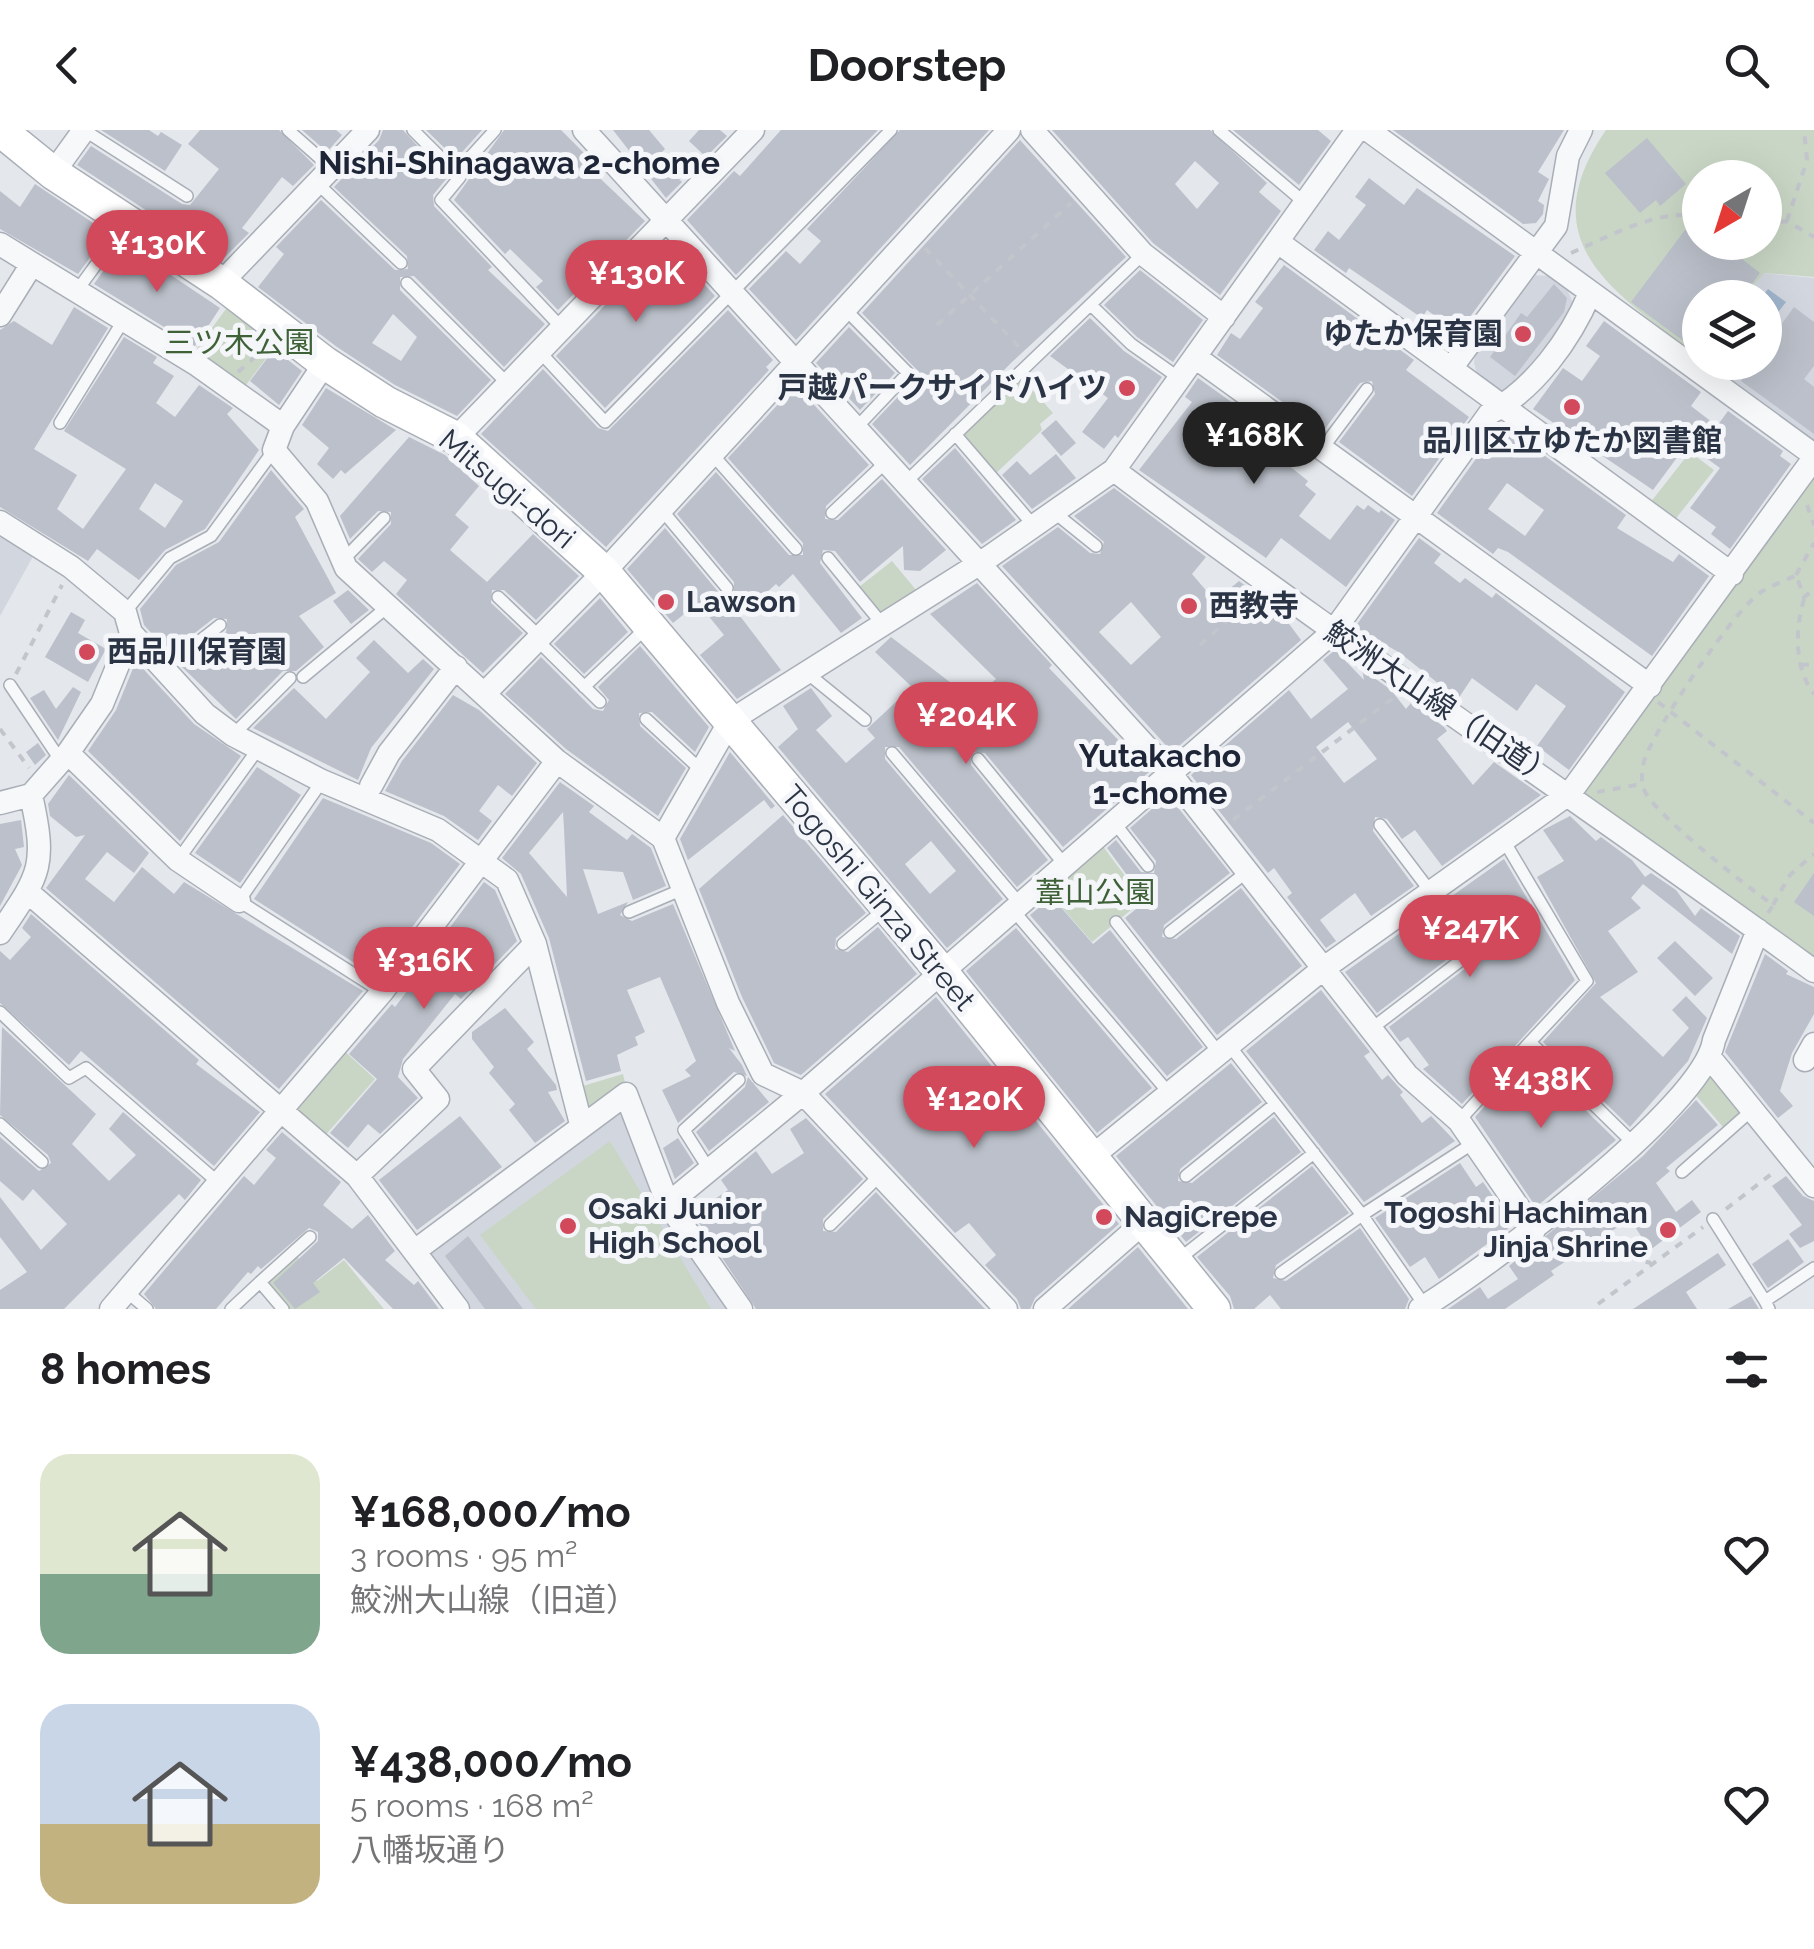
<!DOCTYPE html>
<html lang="en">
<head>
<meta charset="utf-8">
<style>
	:root { --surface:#fff; --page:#f2f2f2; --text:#202124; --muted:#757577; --accent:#d1495b }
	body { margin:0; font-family:Raleway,"Noto Sans JP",sans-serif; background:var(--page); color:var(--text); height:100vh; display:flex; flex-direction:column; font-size:38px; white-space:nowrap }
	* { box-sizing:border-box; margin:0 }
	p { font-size:32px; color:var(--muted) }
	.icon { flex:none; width:55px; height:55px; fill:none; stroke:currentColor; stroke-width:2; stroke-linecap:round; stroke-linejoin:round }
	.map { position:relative; height:1179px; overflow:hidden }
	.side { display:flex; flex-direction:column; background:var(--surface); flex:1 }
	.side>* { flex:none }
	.needle { width:65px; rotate:219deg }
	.buttons { position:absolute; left:1682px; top:30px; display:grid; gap:20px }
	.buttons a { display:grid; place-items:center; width:100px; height:100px; border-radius:50%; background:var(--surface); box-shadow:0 10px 40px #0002; font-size:50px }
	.price { position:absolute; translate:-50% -85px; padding:0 22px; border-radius:35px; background:var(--accent); color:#fff; font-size:32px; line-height:65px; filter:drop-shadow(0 2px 5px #0008) }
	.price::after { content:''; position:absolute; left:50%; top:60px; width:30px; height:22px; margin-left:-15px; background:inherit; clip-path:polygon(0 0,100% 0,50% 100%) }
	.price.active { background:#222; color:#fff }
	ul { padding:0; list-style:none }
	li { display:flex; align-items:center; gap:30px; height:250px; padding:0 40px }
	li span { display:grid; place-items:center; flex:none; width:280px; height:200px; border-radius:30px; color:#555 }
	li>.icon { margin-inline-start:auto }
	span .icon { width:120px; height:120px; fill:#fffc; stroke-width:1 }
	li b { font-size:42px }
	h2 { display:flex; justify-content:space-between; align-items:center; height:120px; padding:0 40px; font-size:42px }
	header { display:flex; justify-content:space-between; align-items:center; height:130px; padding:0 40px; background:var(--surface); font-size:45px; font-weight:700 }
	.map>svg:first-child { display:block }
</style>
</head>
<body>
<header><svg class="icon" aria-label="back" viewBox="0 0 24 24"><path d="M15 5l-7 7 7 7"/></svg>Doorstep<svg class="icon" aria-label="search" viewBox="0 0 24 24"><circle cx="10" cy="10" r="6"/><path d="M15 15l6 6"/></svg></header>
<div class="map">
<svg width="1814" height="1179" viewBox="0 0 1814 1179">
	<rect width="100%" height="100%" fill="#e4e7ec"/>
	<path fill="#d2d6de" d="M1763,143L1814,148V311L1707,233L1765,232V168L1745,167Z
		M1532,145L1548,146L1568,161L1575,178L1525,252L1505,261L1492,258L1478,247L1474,233L1476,219Z
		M0,403L36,421L0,486Z
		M627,977L729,1179H467L424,1122Z"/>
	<path fill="#c9d6c5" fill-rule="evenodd" d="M1606,0H1814V147L1764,143L1744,167L1700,168V215L1694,223C1611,160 1530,111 1606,0ZM1700,48H1765V112H1700Z
		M234,168L283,206L240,263L190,228Z
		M1020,246L1053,283L1040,294L1042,300L994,345L959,305Z
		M1690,322L1714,340L1674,391L1650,373Z
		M1814,328V841L1570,663Z
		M892,431L922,467L885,489L859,457Z
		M1099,711L1143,770L1092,812L1044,757Z
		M340,917L375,949L322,1009L287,978Z
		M1713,942L1744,978L1723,997L1692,961Z
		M623,944L626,957L584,987L576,958Z
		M610,1011L711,1179H536L480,1105Z
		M296,1125L317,1151L344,1130L384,1179H287L265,1152Z"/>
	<path fill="#9fb4cc" d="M1768,159L1786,172L1765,199L1762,167Z"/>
	<path fill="#bbc0ca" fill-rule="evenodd" d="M101,0H149L158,6L161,2L182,15L165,41Z
		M200,0H279L314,35L293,56L282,47L242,98L249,103L222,130L77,35L91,16L182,74L190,75L219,39L188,14Z
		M302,0H336L342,5L327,22Z
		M383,0H403L447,48L433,65L434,76L492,137L488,140L545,194L504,237L414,146L400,147V160L491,250L457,286L395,255L337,217L258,157L284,124L276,117L321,70L395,140L408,139L407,126L334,57L379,10ZM393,184L417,207L401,231L372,213Z
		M426,0H482L456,29Z
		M504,0H561L592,31L587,36L645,91L558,180L536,157L543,151L510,119L505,124L454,70Z
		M613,0H649L665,19L657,27L682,52L666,68Z
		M699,0H720L727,6L706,27L689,11Z
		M781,0H878L736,145L687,90L734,41L740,46Z
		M900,0H989L796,210L749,159L786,121L800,134L821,111L807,99Z
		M1052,0H1210L1267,53L1259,62L1281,81L1220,165L1153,113ZM1195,31L1219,53L1197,79L1175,54Z
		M1233,0H1318L1331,11L1299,55Z
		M1393,0H1564L1538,42L1549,49L1538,71L1544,75L1543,84L1536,93L1523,94Z
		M1647,8L1686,54L1660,76L1656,70L1640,83L1605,43Z
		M1020,10L1126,127L1012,232L910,335L872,294L915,249L917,240L862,183Z
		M1369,48L1404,75L1417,58L1515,126L1458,203L1427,180L1422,188L1349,138L1346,143L1314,120L1328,101L1339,110L1366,75L1355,67Z
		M35,54L108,103L78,144L0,99V61L20,77Z
		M1700,80V112H1720L1760,143L1742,168H1700V211L1694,219L1631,172Z
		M666,112L715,166L605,278L556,226Z
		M123,113L220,178L195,216L94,154Z
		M1284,135L1414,230L1406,240L1469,287L1412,366L1339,312L1375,264L1372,251L1360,253L1323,301L1217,225L1231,203L1240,209L1263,178L1255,172Z
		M1140,140L1203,190L1173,232L1137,207L1104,175Z
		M1554,154L1567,168L1564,182L1515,246L1490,227L1521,183L1527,187Z
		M74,177L108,198L34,319L77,345L57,379L83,399L126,339L64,301L124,207L157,227L153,233L174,246L156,273L175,287L199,255L233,278L227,284L259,320L205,399L165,420L139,450L97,419L88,431L0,377V200L14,191L52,215ZM155,353L183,371L165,398L139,379Z
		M1794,177L1814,192V236L1804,249L1814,257V304L1741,251L1754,232H1765V217Z
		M728,180L773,230L766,237L769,240L606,417L481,304L543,239L598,298L608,301Z
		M1090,188L1124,221L1162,247L1118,308L1115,305L1104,319L1082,302L1108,268L1050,226Z
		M1604,191L1701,262L1691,276L1717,296L1728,281L1783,321L1780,326L1791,334L1730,419L1711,404L1716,397L1690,378L1720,338L1687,314L1653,360L1533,279L1563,238L1582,251L1600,226L1586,216Z
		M849,197L895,243L860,280L816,233Z
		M274,219L302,241L279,275L250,251Z
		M1198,248L1237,276L1231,283L1262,307L1268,299L1287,312L1277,326L1308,351L1305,355L1316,364L1299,386L1330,410L1357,375L1364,380L1368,375L1379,383L1381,380L1395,390L1346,457L1281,408L1266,428L1139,340L1192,272L1185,267Z
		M796,255L869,335L826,376L825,389L838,390L882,349L946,420L920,441L904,440L903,416L860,452L835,421L823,420L820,433L862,488L841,503L793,444L779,457L776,454L740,486L781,540L737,569L700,525L724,505L698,473L673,493L627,439L665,398L720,464H734V452L677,384L716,342L789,425H803V413L728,328Z
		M326,258L396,300L345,344L341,340L333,349L317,334L329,318L302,295Z
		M1056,290L1076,313L1061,326L1041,303Z
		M1501,294L1626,385L1617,398L1673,432L1679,424L1709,446L1652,526L1508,422L1498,418L1493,424L1437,383ZM1507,353L1544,380L1525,406L1488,379Z
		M409,307L445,325L479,356L455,385L469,397L450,420L487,452L533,404L579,446L536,490L504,460H492L491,473L523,503L483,543L396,464L407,450L384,431L372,442L358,429L391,394V382L378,381L350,409L340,386Z
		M955,318L1016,390L982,414L922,349Z
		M1056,324L1076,348L1032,379L1002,345L1017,331L1030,345Z
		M271,340L304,379L295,387L336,463L299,486L324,517L296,541H283L236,589L182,537L226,502L227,489L214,488L169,523L144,495L140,479L176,435L219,412Z
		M1114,358L1206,427L1192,444L1215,471L1239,451L1278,479L1301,510L1172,622L1002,436L1058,397L1090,423L1100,424L1104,412L1074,386ZM1131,472L1161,507L1131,535L1099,502Z
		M1419,408L1441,424L1434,433L1460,453L1465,448L1492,468L1496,463L1625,562L1569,640L1537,616L1566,576L1536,554L1517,581L1472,548L1458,569L1400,523L1355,497Z
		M977,453L1052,535L1049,538L1149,642L1063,717L985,623L971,622V635L1048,730L1017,757L899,617H885V629L1003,769L947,818L778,617L798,599L783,576L811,558L832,586L816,600L846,633L875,608L867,599L912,557L875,522L891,507L972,569L996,549L930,484ZM931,711L956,741L930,764L905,734Z
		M348,460L369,480L351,494L333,471Z
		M600,468L628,502L584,544L554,514Z
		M71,482L85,490L78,503L106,519L88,552L45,527Z
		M374,510L408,543L423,529L434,539L371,618L358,650L253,598L294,558L326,589L370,542L356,528Z
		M640,516L709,597L695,622L652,582L639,583L640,596L686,638L658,686L566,619L505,564L541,527L593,579L603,581L609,570L598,557Z
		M1335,520L1364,550L1362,539L1391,560L1406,579L1411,573L1444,597L1447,601L1437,609L1473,655L1494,632L1541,665L1442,736L1415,700L1402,709L1387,689L1375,687L1373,701L1414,756L1371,786L1355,763L1320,790L1336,811L1326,818L1287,767L1292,763L1274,738L1268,743L1191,645L1289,560L1311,589L1348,559L1323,530ZM1348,592L1377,629L1344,653L1316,617Z
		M136,531L194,594L241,626L180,711L88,621L116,580Z
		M73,557L81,562L58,610L30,568L44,560L56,579Z
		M453,565L479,580L537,633L512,666L498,655L479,681L492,691L478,710L444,686L385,661L402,631Z
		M38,613L46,625L35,635L26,622Z
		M730,622L775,676L771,679L764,670L688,730L680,709Z
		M257,637L301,665L240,753L195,723Z
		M69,645L149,723L134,743L107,722L85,749L114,772L142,737L174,764L184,752L363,861L279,959L46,758L85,705L76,707L50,686L48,674Z
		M560,652L594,676L589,682L627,710L632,704L651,718L666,756L633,770L623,742L583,739L598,784L628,772L620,785L632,791L673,774L735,921L729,918L742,935L747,946L734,942L678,993L662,960L691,946L685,940L696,931L660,847L627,860L645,902L635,907L638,915L617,925L621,941L586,951L549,808L521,744L502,728ZM563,682L564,698L567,767L529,723Z
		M1168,665L1230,743L1164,795L1162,807L1176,809L1241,758L1302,836L1217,905L1125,788L1146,771L1107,718L1116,710L1141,742L1154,743L1156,731L1130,698Z
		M323,668L431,713L460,734L375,846L254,769Z
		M783,685L866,783L836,808L835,819L848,822L878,797L917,844L801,945L774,933L742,867L699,759Z
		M1570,686L1596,711L1601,707L1632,730L1645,747L1651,743L1676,760L1695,786L1701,778L1740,806L1732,824L1643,754L1631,768L1641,778L1608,801L1638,842L1600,867L1663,927L1689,898L1672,880L1686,866L1707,888L1688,931L1630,997L1543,912L1596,853L1537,747L1564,731L1543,700Z
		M21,690L24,717L15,719L22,735L0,776V694Z
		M1504,729L1575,850L1462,974L1423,939L1429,935L1408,907L1400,912L1389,897L1479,828L1480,815L1467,814L1377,883L1345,842Z
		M1814,743V786L1794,772Z
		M484,752L495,760L517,811L461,869L455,864L403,929L398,947L418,968L380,1004L368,994L348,1018L330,1003L377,949L349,924L392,874L395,877L426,836L423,833L430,823L450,841L460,838V826L442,808Z
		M1052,767L1093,814L1110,800L1203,917L1167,946L1030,785Z
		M31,784L199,930L196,934L260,982L214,1036L81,921L69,935L0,873V821L10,830L31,807L22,798Z
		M1016,798L1152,958L1097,1003L966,841Z
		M1675,811L1713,848L1695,866L1657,828Z
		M1765,824L1788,841L1786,844L1814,857V884L1792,923L1780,961L1793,976L1778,988L1725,922Z
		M1321,860L1370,922L1364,926L1382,950L1388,945L1403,962L1400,965L1422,993L1431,986L1455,1011L1364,1072L1246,921Z
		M936,867L1119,1094L1035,1168L1030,1179H1021L1017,1169L985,1135L996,1125L969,1093L955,1103L825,964Z
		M505,878L534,912L527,919L556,955L557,960L548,962L565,991L535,1013L509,980L515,974L489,943L494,937L472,909V902Z
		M2,897L96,984L72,1014L109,1051L136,1025L109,999L123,982L201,1050L185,1070L179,1064L64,1179H0V1160L27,1142L0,1107V1067L41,1120L67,1094L33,1059L23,1071L0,1051V1007L39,1041L51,1033L48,1025L0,985Z
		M1530,926L1616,1010L1536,1077L1475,987Z
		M1231,933L1262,972L1180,1039L1178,1051L1192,1053L1274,987L1301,1022L1186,1112L1116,1026Z
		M748,947L769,972L709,1021L696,1002L745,957Z
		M1696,970L1718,995L1666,1038L1670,1041L1656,1053L1676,1082L1692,1070L1701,1082L1650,1120L1630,1089L1551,1141L1554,1145L1505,1179H1448L1480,1157L1488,1169L1518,1149L1509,1136L1643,1026Z
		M460,986L502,1037L417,1100L379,1050Z
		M806,988L863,1049L823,1089V1101L836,1102L876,1062L985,1179H756L693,1084L728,1060L721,1050L756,1021L772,1044L804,1023L790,999Z
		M282,1002L341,1052L323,1075L352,1099L368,1085L395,1121L385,1130L414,1155L418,1151L439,1179H393L344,1128L313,1153L320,1162L295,1179L273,1153L318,1111V1102L309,1098L261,1139L258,1136L251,1144L248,1142L216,1179H156L144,1164L244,1046L254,1055L276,1028L266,1020Z
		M678,1008L694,1033L675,1049L663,1018Z
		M1460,1033L1476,1057L1483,1052L1513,1095L1439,1149L1425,1127L1410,1137L1375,1088Z
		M1312,1036L1349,1083L1276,1135L1273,1148L1286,1151L1360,1098L1409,1169L1405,1179H1281L1270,1165L1254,1179H1234L1230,1166L1197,1127Z
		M1786,1046L1803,1066L1814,1071V1111L1800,1118L1789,1104L1802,1095L1772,1056Z
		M468,1106L523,1179H485L445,1126Z
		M1788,1109L1804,1132L1768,1158L1752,1134Z
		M1138,1117L1188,1179H1068Z
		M1718,1123L1726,1135L1686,1162L1697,1179H1633Z
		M1751,1166L1759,1179H1728Z"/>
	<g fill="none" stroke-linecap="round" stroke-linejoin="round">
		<g stroke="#a9aeb7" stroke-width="14">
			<path id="lane" d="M84,0L187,66
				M288,0L331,38
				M413,0L460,47L441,70L561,197
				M1219,0L1305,73
				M456,43L495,0
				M317,53L401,133
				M407,153L507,253
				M76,162L127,92
				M1091,175L1131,214L1179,248
				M845,179L908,243L857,297
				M539,221L605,292L891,0
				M60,293L123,191
				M955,304L1034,396
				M1322,319L1367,259
				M712,324L796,419
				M907,351L1143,124
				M661,379L727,458
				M832,383L887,331
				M1055,383L1096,416
				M828,428L883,495
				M343,430L384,388
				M498,467L540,507
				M125,482L170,428L211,406L274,320
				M537,510L600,572
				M164,539L220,495
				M807,543L865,590
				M303,547L386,478
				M10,555L61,631
				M584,557L646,498
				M646,589L702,641
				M233,605L290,548
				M892,623L1019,773
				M978,629L1064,734
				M322,651L239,771L382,862
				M1114,692L1148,736
				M1380,695L1430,761
				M1503,709L1587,851L1530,912
				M178,730L258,619
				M1013,780L1169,963
				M629,782L683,759
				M1116,792L1219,923
				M1170,802L1248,741
				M425,805L453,832
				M843,814L886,778
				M0,882L69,948L86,938L220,1054
				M1371,899L1473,821
				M1229,915L1362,1085L1281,1143
				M1459,991L1530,912L1633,1013
				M0,994L42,1032
				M710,1041L684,1000L739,950
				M1682,1042L1752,980
				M1186,1046L1275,974
				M1713,1089L1765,1171
				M830,1095L880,1045
				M1179,1129L1314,1023
				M260,1152L310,1107
				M126,1161L147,1179
				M1425,1176L1362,1085L1475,1012
				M231,1179L260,1152L283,1179
				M1769,1179L1765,1171L1814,1138"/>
		</g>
		<g stroke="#a9aeb7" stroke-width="25">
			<path id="street" d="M584,0L1170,643L1407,945L1459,991L1534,1100
				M1032,0L1143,124L1224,187
				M1368,0L1814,325
				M53,43L84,0
				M1278,112L1732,444
				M0,114L196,234L283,296
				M221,153L368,0
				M0,185L32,134
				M1195,227L1650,556
				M325,233L283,296L274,320L317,371L346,438L557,631L663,708L728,873L763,944L803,963L1006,1179
				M1452,237L1556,96L1568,26L1581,0
				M456,308L753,0
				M1114,340C1343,513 1582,672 1814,841
				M0,392L71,437L125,482L131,503L205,584L233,605L322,651L438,700L507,750L535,814L581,994
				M484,564L604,442L1009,0
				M68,623L178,730L239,771
				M371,656L389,623L456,537
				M0,673L31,665L68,623L102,574L131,503
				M663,708L730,591L982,432L1114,340L1357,0
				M30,764L357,1046L458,1179
				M0,803C40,744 47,737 31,665
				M1711,929L1814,1056
				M1805,930L1814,914
				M1090,1028L1324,838L1570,663L1814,328
				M357,1046L438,969L414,939L535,814
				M668,1074L803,963L1333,502L1490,283C1535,258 1570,210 1590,163
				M416,1120L626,964L668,1074L741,1179
				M111,1179L382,862L557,631
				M1045,1179L1143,1093
				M1420,1179C1483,1141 1704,977 1714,910L1758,800"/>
		</g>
		<g stroke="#a9aeb7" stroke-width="35">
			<path id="secondary" d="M0,0L53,43L221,153L325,233L385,272L456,308L604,442L940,840L1214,1179"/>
		</g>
		<path stroke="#c2c5cb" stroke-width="4" stroke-dasharray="8 8" stroke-linecap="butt" d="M1787,91L1807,30L1804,0
			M1765,95L1787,91L1814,107
			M925,118L1022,220
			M1571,123C1601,110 1669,73 1700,89
			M937,195L1071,73
			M238,242L255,227L259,215
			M1807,375L1814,395
			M1796,445L1814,413
			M1804,469C1795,499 1794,538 1814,564
			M1200,515L1252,469
			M1801,535L1814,534
			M16,544L62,455
			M1658,572L1814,693
			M0,599L29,638
			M1597,662L1642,654
			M1233,690L1393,568
			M1773,775L1790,745L1814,724
			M1768,783L1773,775C1749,758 1648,680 1643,657C1641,647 1642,635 1646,626C1658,594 1734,480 1761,462C1772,455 1785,451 1796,445L1804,467L1814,460
			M1726,1079L1774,1042
			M1588,1082L1622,1126L1651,1133
			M1598,1174L1703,1097"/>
		<use href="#lane" stroke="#f7f8fa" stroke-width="11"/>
		<use href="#street" stroke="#f7f8fa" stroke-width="22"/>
		<use href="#secondary" stroke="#fff" stroke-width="32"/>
	</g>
	<g fill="#d1495b" stroke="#f4f6f9" stroke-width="4">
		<circle cx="1523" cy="204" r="10"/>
		<circle cx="1127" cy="258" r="10"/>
		<circle cx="1572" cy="277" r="10"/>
		<circle cx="666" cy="472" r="10"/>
		<circle cx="1189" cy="476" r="10"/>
		<circle cx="87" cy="522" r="10"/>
		<circle cx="1104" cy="1087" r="10"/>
		<circle cx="568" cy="1096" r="10"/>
		<circle cx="1668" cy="1100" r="10"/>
	</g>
	<g text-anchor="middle" stroke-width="10" stroke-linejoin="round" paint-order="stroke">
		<g font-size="30" font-weight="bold" fill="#2b3445" stroke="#f4f6f9" text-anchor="start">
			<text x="1503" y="214" text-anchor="end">ゆたか保育園</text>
			<text x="1107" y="268" text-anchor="end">戸越パークサイドハイツ</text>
			<text x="1572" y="321" text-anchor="middle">品川区立ゆたか図書館</text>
			<text x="686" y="482">Lawson</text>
			<text x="1209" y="486">西教寺</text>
			<text x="107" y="532">西品川保育園</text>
			<text x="588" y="1089">Osaki Junior<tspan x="588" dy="34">High School</tspan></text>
			<text x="1648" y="1093" text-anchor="end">Togoshi Hachiman<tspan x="1648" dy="34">Jinja Shrine</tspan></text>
			<text x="1124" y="1097">NagiCrepe</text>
		</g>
		<g font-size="30" fill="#3f6138" stroke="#f4f6f9">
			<text x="239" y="223">三ツ木公園</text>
			<text x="1095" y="773">葦山公園</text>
		</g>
		<g font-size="30" fill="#2b3445" stroke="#f4f6f9">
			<text transform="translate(507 359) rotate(40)" y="10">Mitsugi-dori</text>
			<text transform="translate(1440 574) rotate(34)" y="10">鮫洲大山線（旧道）</text>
			<text transform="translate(878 768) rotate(50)" y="10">Togoshi Ginza Street</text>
		</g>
		<g font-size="32" font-weight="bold" fill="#1d2536" stroke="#f4f6f9">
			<text x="519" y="44">Nishi-Shinagawa 2-chome</text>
			<text x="1160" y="637">Yutakacho<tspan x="1160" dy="37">1-chome</tspan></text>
		</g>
	</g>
</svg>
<div class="buttons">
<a><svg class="needle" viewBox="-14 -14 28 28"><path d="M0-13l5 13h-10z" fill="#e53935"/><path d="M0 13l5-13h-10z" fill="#757577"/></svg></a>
<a><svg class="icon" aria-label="layers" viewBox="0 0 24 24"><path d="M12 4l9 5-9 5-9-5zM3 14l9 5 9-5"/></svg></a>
</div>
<b class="price" style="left:157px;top:165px">¥130K</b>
<b class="price" style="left:636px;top:195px">¥130K</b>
<b class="price active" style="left:1254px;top:357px">¥168K</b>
<b class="price" style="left:966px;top:637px">¥204K</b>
<b class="price" style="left:1470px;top:850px">¥247K</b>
<b class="price" style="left:424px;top:882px">¥316K</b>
<b class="price" style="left:1541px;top:1001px">¥438K</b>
<b class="price" style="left:974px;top:1021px">¥120K</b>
</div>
<section class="side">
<h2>8 homes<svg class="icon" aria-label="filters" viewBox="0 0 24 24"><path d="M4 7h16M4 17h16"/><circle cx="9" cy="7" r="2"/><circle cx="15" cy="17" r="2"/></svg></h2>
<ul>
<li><span style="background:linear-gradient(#dfe7d0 60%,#7fa58c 0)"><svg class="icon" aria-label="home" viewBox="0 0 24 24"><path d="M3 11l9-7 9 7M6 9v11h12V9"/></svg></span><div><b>¥168,000/mo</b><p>3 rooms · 95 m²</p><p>鮫洲大山線（旧道）</p></div><svg class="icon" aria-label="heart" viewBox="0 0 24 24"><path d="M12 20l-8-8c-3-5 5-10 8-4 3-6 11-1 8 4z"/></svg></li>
<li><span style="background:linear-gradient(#c9d6e8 60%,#c2b280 0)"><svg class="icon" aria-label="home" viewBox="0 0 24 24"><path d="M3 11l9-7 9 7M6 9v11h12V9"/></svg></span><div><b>¥438,000/mo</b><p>5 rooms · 168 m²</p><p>八幡坂通り</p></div><svg class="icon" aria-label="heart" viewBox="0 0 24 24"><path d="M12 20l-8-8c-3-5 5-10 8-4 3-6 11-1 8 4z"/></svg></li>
</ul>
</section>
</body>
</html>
